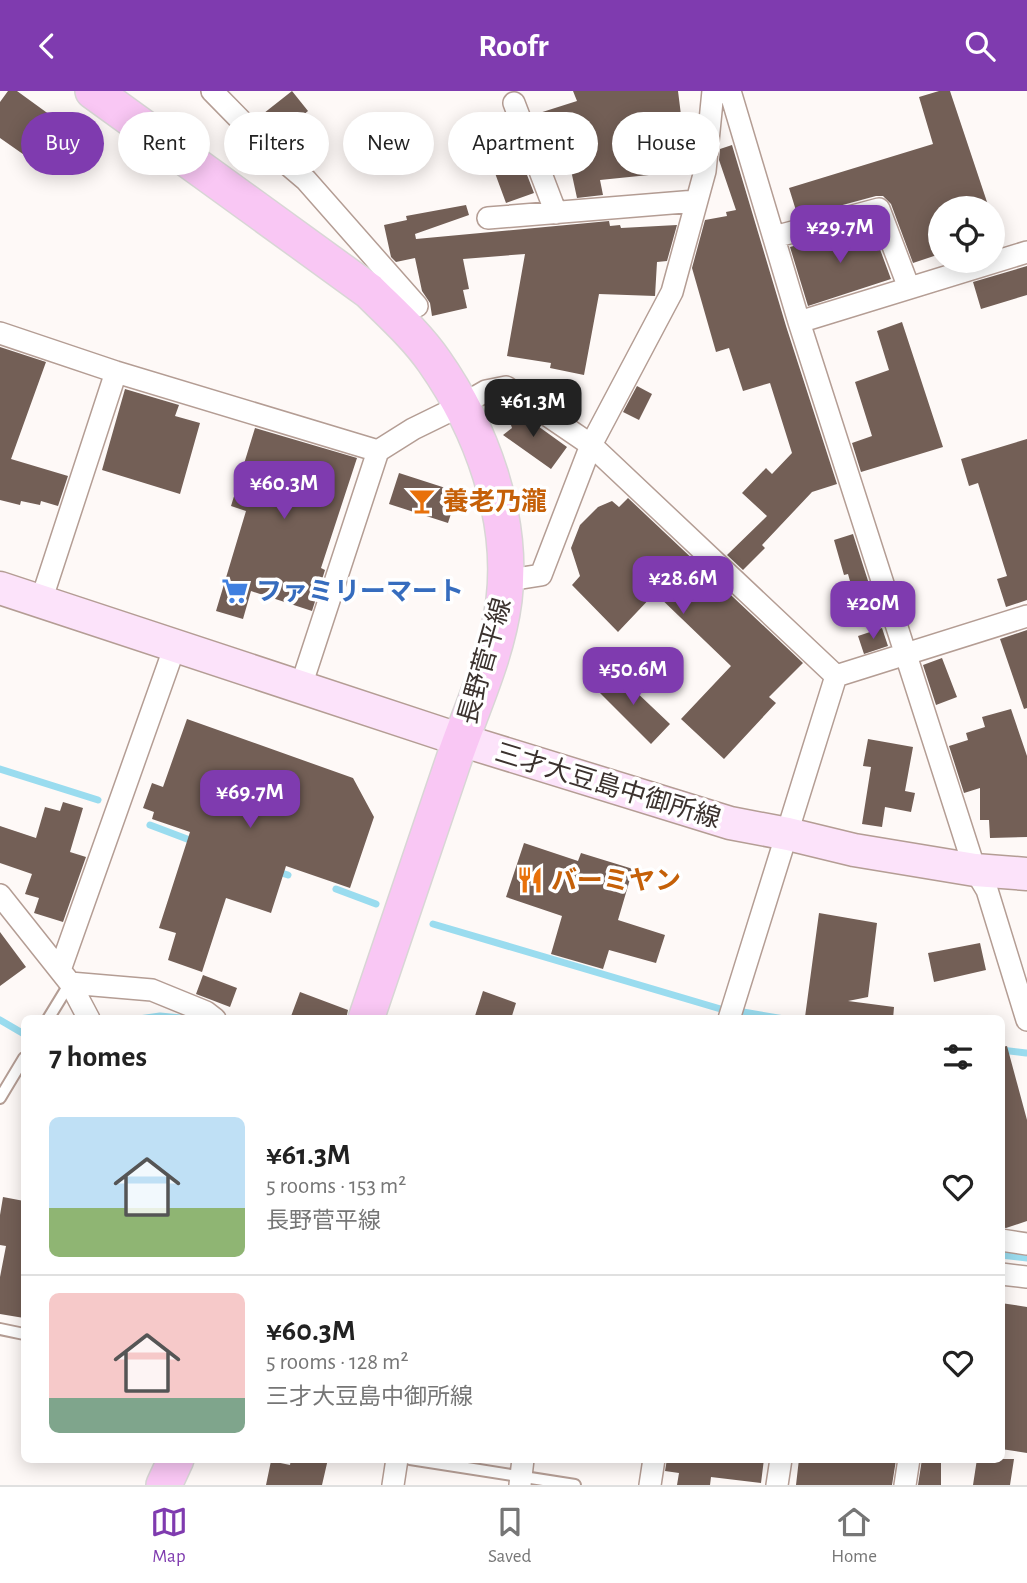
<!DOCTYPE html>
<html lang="en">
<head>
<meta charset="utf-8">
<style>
	:root { --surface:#fff; --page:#f6f6f6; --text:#222; --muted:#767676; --line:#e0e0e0; --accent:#7f3baf }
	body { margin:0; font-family:"Alegreya Sans","Noto Sans JP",sans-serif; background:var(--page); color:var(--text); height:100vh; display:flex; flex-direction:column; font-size:26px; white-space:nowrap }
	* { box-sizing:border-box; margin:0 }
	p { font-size:23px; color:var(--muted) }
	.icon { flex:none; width:38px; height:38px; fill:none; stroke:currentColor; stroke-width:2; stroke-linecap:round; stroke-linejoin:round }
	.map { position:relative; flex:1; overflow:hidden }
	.sheet { position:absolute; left:21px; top:924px; width:984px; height:448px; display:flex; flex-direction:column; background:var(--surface); border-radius:10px; box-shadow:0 4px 18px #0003 }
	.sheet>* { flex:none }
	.hud { position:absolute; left:21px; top:21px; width:985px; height:63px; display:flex; gap:14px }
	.tools { position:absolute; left:928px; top:105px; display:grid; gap:14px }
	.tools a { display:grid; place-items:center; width:77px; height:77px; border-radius:50%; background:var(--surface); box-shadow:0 4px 18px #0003; font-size:35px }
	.price { position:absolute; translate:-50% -60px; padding:0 16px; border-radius:14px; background:var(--accent); color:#fff; font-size:23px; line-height:46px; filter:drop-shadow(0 2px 4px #0008) }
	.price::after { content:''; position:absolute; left:50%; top:42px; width:21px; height:16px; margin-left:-10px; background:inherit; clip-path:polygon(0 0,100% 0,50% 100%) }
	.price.selected { background:#222; color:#fff }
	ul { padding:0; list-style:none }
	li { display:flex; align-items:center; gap:21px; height:175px; padding:0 28px }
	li+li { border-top:2px solid var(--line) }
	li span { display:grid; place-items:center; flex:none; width:196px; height:140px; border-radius:10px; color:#555 }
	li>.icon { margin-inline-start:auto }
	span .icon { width:84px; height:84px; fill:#fffc; stroke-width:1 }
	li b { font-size:30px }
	h2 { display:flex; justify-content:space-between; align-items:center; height:84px; padding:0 28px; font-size:30px }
	.chip { padding:0 24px; border-radius:32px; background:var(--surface); box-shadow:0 4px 18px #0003; font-size:24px; line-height:63px }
	.chip.selected { background:var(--accent); color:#fff }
	header { display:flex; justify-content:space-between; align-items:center; height:91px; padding:0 28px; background:var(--accent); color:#fff; font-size:32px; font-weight:700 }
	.menu { display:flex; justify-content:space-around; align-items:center; height:98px; border-top:2px solid var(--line); background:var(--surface); font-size:19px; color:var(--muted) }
	.menu a { display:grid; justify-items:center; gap:4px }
	.menu .selected { color:var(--accent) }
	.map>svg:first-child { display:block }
</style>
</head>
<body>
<header><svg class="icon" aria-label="back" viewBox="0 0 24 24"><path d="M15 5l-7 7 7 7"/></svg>Roofr<svg class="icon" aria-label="search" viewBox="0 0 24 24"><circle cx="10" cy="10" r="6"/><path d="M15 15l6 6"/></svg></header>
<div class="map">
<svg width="1027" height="1394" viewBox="0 0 1027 1394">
	<rect width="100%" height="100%" fill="#fef9f7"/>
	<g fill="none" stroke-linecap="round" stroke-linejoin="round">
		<path stroke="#9adcef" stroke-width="7" d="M0,678L98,709
			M150,734L195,751
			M275,780L288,784
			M336,798L376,813
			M433,833L724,919
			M743,921L784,928
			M139,928L160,925L191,928
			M0,929L24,943
			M1001,959L1026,962
			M1001,1164L1027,1167"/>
	</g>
	<path fill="#735f56" d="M8,0H17L68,37L40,75L0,47V11Z
		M292,0L308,20L276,46L259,26Z
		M573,0H678L688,80L600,89L603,104L577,107L569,70L552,75L533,24L577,10Z
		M939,0H950L989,117H940V163L913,172L891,113L883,105H876L798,126L789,97L933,53L919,6Z
		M507,32L534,102L506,112L492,74L482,77L471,43Z
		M732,54L786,235L837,393L812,401L762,454L765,457L743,479L727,464L767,425L742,402L766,377L772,383L792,362L770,292L743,300L729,257L716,261L692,177L705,129L727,125L726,121L736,119L719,69L720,58Z
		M466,114L469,124L415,143L416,148L609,130L610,135L620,134L621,137L677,134L667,170L657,171L655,205L599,203L584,284L550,277L551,272L507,265L525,163L463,168L469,198L463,199L467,217L432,225L430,212L422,200L415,167L396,171L391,166L384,134L407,129L406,125Z
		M871,134L891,188L808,215L790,156Z
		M996,142L1001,155L992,158V143Z
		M1027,175V204L981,218L973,191Z
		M902,231L943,356L861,381L852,352L872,345L855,291L889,279L877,240Z
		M0,256L46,271L11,368L68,385L58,415L41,410L40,414L21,410L20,414L0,409Z
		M637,295L652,303L639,329L623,321Z
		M125,298L179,314L175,325L200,332L180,403L102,379Z
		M503,310L567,356L551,378L503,344L512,337Z
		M255,337L357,367L321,477L325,479L312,520L251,500L243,528L216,520L246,420L231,415Z
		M1027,348V509L1006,516L997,488L1007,485L978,392L969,395L961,368Z
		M399,382L458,401L448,432L389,413Z
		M628,407L803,572L769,606L776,612L724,668L681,628L731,575L655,502L618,541L572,494L580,485L571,457L580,434L598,416L612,410L619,416Z
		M853,443L870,496L853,501L848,483L844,484L834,449Z
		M882,537L888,555L864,563L858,545Z
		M1027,539V617L1024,618L1000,548Z
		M942,567L957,606L936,614L923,574Z
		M613,579L670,633L651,653L596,598Z
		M1011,618L1027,665V746L990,747L989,729H980V697L964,702L949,655L968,649L966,642L985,636L982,626Z
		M187,628L353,687L374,726L350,797L286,775L271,822L226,807L202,881L168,869L176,842L159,837L190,741L152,728L154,721L143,717L152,692L163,696Z
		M868,648L913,656L905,700L915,702L911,721L885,716L882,736L862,733L871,676L863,675Z
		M63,711L83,717L70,761L86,766L63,831L34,822L39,807L25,803L32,783L0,772V735L36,747L45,716L60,720Z
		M524,752L578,770L581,762L633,778L618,829L665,844L656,872L609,859L603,878L551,863L562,825L506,806Z
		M819,822L877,832L868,906L848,910L894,916L893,928L805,926Z
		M0,841L26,876L0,895Z
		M980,852L986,879L934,891L928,862Z
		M203,884L237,897L230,916L196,903Z
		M483,900L516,912L511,928H474Z
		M300,901L348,919L346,928H290Z
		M1007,955L1027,1029V1130L1006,1137L1001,1136V956Z
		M3,1106L24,1110V1227L0,1223V1186L6,1155L0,1154V1124Z
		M1001,1212L1027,1216V1362L1001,1358Z
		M291,1368H328L322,1394H266L271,1370L290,1374Z
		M667,1368H764L761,1392L711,1386L710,1394H677L679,1382L665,1380Z
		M799,1368H894L896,1369L892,1394H796Z
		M922,1368H941V1394H918Z
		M977,1368H1014L1010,1394H973Z"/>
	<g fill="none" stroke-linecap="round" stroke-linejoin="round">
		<g stroke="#b49d94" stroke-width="14">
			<path id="lane" d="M48,928L70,892
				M0,1007L24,967
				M0,1238L24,1243
				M410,1368L575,1394"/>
		</g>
		<g stroke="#b49d94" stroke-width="24">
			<path id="street" d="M212,0L266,55L306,89L417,215
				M730,0L799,231L975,779L987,799L1027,929
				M514,12L556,122
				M488,127L696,110
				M774,146L879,118L909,197
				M799,231L1027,161
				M0,242L116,281L378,360
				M505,486L522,487L541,484L591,354L672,201L705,80L713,0
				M41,510L116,281
				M836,585L1027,525
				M301,595L378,360L413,338L460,315L486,300L506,296L591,354L836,585L729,928
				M0,804L70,892L89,928
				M60,879L175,555
				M70,892L152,899L206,921L215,928
				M1001,1149L1027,1153
				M1001,1183L1027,1186
				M393,1394L397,1368
				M520,1394L523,1368
				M650,1394L654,1368
				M777,1394L781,1368
				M905,1394L909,1368"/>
		</g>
		<g stroke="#b49d94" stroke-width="35">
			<path id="secondary" d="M0,497L461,649L730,732L788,743L854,759L975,779L1027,783"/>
		</g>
		<g stroke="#d8d6d5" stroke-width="38">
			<path id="primary" d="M93,0L369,200C391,222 416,244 434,270C481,337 514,426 504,509C497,565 471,618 453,671C424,757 395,842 366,928
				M164,1394L176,1368"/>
		</g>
		<use href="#lane" stroke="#fff" stroke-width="10"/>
		<use href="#street" stroke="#fff" stroke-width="21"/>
		<use href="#secondary" stroke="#fce3fa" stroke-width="32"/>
		<use href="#primary" stroke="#f9c7f4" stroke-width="35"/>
	</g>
	<defs>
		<g id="bar-bare" transform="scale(2.1)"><path d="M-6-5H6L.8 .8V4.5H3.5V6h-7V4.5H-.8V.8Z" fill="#e8710a" stroke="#fff" stroke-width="2.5" paint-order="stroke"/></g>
		<g id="supermarket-bare" transform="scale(2.1)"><path d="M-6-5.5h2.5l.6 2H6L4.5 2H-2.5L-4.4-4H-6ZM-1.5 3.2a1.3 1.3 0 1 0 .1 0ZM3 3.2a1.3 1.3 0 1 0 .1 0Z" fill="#3f7fe0" stroke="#fff" stroke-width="2.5" paint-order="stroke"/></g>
		<g id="restaurant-bare" transform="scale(2.1)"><path d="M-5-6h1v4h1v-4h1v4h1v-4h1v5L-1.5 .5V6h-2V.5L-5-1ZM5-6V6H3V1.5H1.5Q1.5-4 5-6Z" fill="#e8710a" stroke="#fff" stroke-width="2.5" paint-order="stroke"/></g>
	</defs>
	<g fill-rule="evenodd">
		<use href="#bar-bare" x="422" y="410"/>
		<use href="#supermarket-bare" x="235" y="500"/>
		<use href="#restaurant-bare" x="530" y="789"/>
	</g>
	<g text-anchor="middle" stroke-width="7" stroke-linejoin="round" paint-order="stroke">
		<g font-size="26" font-weight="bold" fill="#c56008" stroke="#fff" text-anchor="start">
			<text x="443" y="419">養老乃瀧</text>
			<text x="551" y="798">バーミヤン</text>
		</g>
		<g font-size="26" font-weight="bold" fill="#366cbe" stroke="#fff" text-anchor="start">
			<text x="256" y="509">ファミリーマート</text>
		</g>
		<g font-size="26" fill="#3b322e" stroke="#fff">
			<text transform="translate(484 570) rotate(-74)" y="9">長野菅平線</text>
			<text transform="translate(608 694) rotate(17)" y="9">三才大豆島中御所線</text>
		</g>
	</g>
</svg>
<div class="tools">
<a><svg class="icon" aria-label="locate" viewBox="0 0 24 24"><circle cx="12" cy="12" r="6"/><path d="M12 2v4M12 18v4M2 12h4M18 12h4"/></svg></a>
</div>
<b class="price" style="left:840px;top:174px">¥29.7M</b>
<b class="price selected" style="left:533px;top:348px">¥61.3M</b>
<b class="price" style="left:284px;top:430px">¥60.3M</b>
<b class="price" style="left:683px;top:525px">¥28.6M</b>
<b class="price" style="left:873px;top:550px">¥20M</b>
<b class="price" style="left:633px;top:616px">¥50.6M</b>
<b class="price" style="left:250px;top:739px">¥69.7M</b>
<div class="hud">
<a class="chip selected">Buy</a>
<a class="chip">Rent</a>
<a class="chip">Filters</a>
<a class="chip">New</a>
<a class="chip">Apartment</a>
<a class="chip">House</a>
</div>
<section class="sheet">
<h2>7 homes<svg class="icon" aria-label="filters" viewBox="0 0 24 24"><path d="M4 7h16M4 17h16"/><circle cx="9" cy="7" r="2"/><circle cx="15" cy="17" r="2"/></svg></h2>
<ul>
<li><span style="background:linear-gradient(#bfe0f5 65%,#8fb573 0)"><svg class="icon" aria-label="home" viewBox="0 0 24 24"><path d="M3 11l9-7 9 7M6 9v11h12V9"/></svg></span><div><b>¥61.3M</b><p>5 rooms · 153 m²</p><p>長野菅平線</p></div><svg class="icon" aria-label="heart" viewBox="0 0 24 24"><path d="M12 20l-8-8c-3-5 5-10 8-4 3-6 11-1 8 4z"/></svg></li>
<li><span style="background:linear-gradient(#f6c9c9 75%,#7fa58c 0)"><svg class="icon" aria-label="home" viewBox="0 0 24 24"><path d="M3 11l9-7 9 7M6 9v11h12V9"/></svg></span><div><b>¥60.3M</b><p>5 rooms · 128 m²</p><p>三才大豆島中御所線</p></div><svg class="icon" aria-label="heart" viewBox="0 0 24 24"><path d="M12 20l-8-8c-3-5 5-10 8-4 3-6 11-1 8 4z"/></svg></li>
</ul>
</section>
</div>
<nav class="menu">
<a class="selected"><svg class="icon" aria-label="map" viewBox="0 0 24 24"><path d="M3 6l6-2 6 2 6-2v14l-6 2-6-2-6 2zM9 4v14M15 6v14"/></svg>Map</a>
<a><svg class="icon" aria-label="saved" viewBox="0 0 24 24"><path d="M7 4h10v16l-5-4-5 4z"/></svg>Saved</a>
<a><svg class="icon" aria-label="home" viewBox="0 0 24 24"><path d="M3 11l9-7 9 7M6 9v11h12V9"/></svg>Home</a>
</nav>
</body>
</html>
